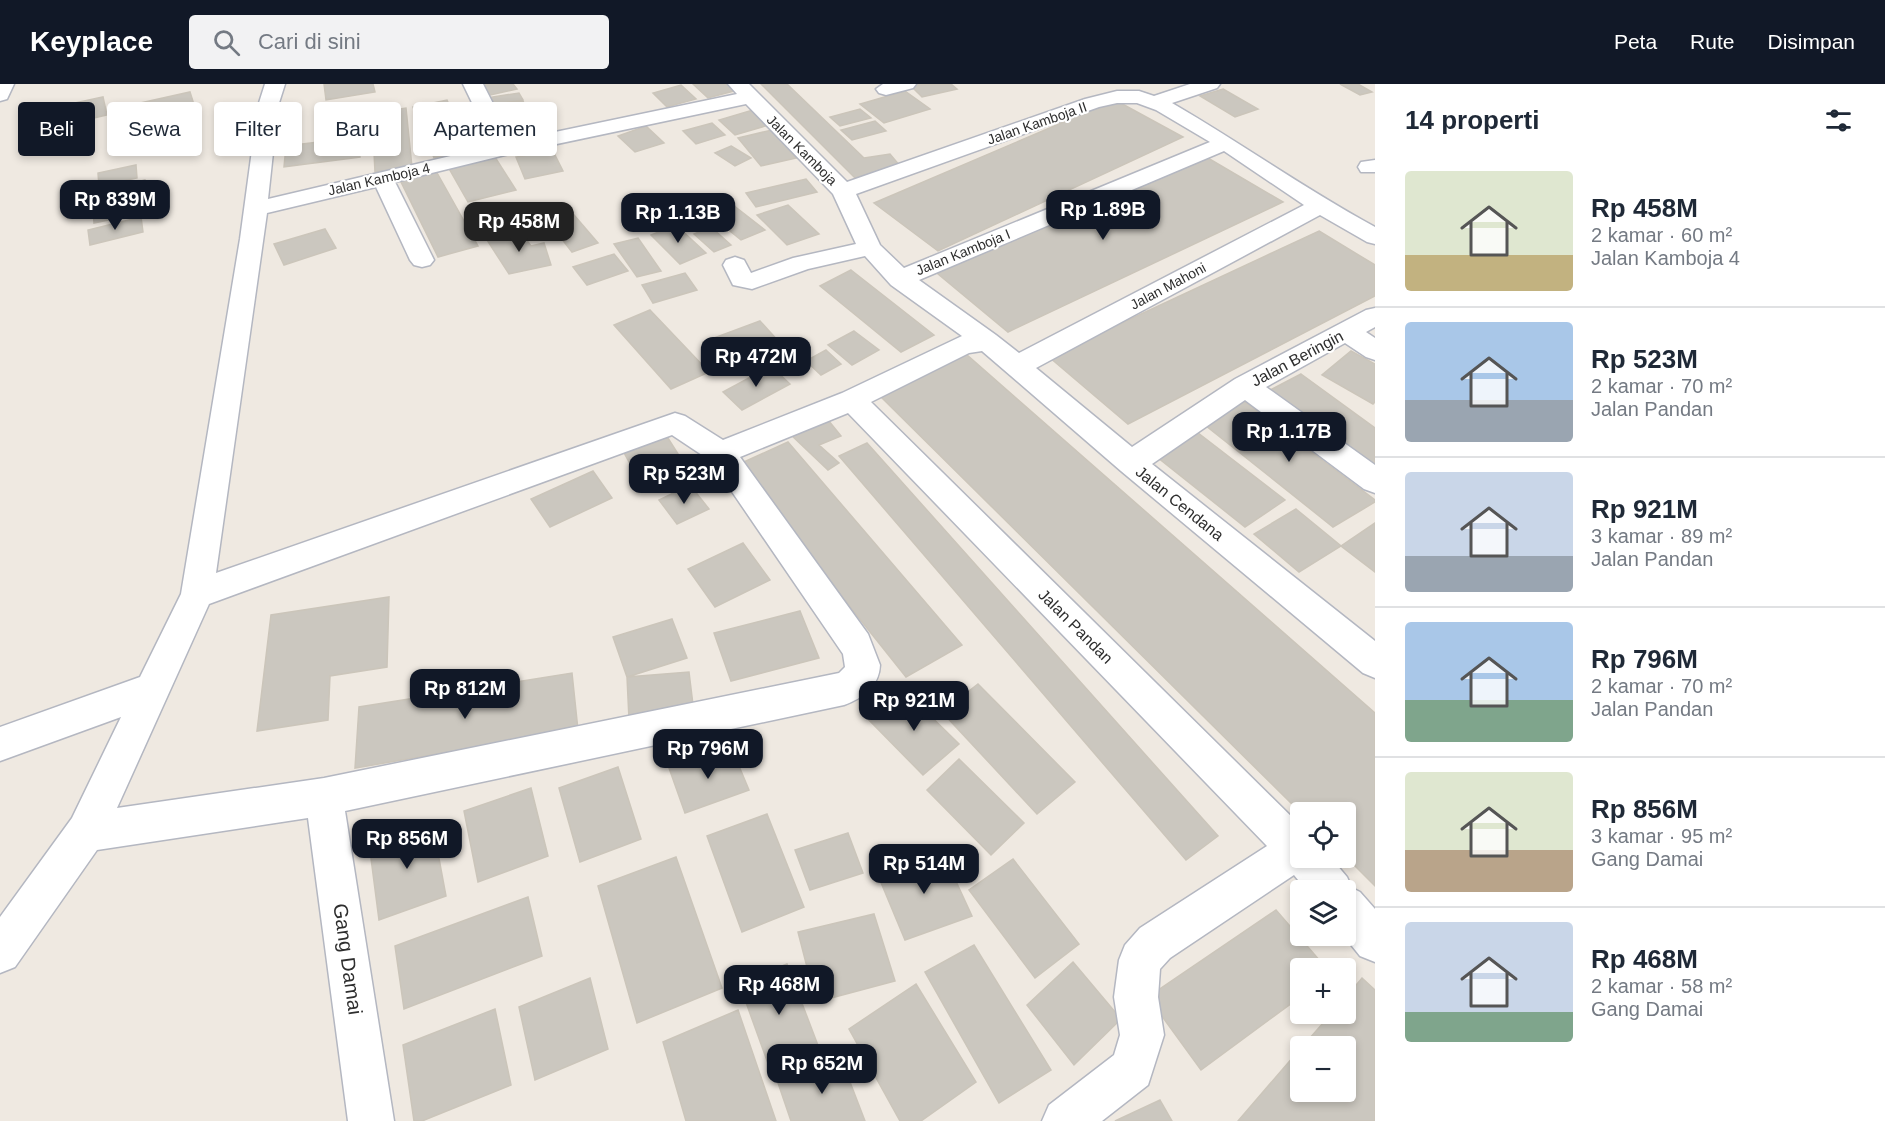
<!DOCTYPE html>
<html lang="id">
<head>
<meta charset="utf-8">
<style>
	:root { --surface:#fff; --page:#f2f2f3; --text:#1f2937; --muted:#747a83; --line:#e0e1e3; --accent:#111827 }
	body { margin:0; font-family:Helvetica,sans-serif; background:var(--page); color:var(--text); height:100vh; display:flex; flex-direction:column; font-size:22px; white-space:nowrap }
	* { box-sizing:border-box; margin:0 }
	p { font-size:20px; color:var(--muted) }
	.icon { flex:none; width:33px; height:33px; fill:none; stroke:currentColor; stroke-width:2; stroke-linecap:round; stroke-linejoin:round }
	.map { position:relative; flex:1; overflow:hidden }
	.sheet { display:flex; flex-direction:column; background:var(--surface); width:510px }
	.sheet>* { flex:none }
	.hud { position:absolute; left:18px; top:18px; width:570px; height:54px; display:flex; gap:12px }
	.buttons { position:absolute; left:1290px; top:718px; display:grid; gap:12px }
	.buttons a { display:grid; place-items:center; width:66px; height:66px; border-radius:6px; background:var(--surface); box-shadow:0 3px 9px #0003; font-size:30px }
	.price { position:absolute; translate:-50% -51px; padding:0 14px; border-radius:12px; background:var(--accent); color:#fff; font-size:20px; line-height:39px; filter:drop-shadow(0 2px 3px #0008) }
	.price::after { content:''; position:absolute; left:50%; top:36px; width:18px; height:14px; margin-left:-9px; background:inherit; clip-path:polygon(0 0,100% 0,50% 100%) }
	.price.active { background:#222; color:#fff }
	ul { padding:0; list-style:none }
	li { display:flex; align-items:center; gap:18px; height:150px; padding:0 30px }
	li+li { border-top:2px solid var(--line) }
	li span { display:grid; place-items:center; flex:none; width:168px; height:120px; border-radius:6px; color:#555 }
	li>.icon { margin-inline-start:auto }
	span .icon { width:72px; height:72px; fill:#fffc; stroke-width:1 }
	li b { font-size:26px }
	h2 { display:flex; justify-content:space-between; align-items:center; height:72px; padding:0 30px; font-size:26px }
	.pill { padding:0 21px; border-radius:6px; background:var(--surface); box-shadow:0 3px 9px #0003; font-size:21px; line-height:54px }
	.pill.active { background:var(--accent); color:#fff }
	header { display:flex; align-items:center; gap:36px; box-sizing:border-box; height:84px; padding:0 30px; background:var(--accent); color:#fff }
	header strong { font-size:28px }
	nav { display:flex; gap:33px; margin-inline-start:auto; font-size:21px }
	.search { width:420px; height:54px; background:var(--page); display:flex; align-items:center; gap:15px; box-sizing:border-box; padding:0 21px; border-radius:6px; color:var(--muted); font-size:22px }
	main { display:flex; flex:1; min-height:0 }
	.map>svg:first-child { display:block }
</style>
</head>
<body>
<header>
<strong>Keyplace</strong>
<div class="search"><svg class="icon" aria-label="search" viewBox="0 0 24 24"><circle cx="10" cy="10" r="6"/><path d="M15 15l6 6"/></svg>Cari di sini</div>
<nav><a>Peta</a><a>Rute</a><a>Disimpan</a></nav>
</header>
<main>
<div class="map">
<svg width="1375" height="1037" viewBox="0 0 1375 1037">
	<rect width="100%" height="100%" fill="#efe9e1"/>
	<path fill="#cbc7bf" stroke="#cbc5ba" stroke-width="1.5" d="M324,0H373L375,8L326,16Z
		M489,0H513L517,5L486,12L479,2Z
		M693,0H736L741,5L708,14Z
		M761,0H787L864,74L890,70L901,83L857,96Z
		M951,0L957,5L922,13L910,1Z
		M1340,0H1358L1372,8L1360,11Z
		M681,1L696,15L667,23L653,9Z
		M1223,5L1258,25L1235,33L1200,12Z
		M905,7L930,25L884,39L860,20Z
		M190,8L196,27L117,45L113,25Z
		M519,9L523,16L489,21L486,14Z
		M103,13L107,31L59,42L56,23Z
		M447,16L469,67L434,74L413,23Z
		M1115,16L1183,53L938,167L874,119Z
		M523,17L528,27L493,34L488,23Z
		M406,24L412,83L375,88L372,29Z
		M756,25L772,40L735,51L719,36Z
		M860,25L871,34L840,42L830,33Z
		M355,30L360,73L284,83L286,62L327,57L325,34Z
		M875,37L886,47L852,56L841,46Z
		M712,39L725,51L696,60L683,47Z
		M480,40L492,61L475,65L463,43Z
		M646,42L664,59L635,68L618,52Z
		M772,46L796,74L761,82L738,54Z
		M731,62L751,74L735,82L715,69Z
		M553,67L563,87L525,95L516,73Z
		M493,70L516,106L468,118L447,81Z
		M1201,70L1283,118L1008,248L932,185Z
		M136,81L137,94L99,102L98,89Z
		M436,87L478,162L438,173L400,96Z
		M806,95L817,108L756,123L746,109Z
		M145,96L150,106L112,117L109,106Z
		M150,112L151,127L94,139L93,124Z
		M733,121L765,146L741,156L710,131Z
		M788,121L819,150L787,161L757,131Z
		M568,124L598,159L572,168L544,132Z
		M141,133L143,148L90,161L88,146Z
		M676,141L706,169L680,180L651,151Z
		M711,143L731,161L714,168L694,150Z
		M325,145L336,164L284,181L274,160Z
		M519,146L531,162L544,159L551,181L509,190L487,156Z
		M1319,147L1375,181V212L1128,340L1049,273Z
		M638,154L661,187L637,193L614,160Z
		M614,170L628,187L587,201L573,183Z
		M851,186L934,251L901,268L820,202Z
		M685,189L697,206L653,219L642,201Z
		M650,226L709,288L671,305L614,241Z
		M760,237L780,259L722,281L703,258Z
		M854,247L879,266L852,281L828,261Z
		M826,266L841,280L821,291L806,277Z
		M1351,267L1375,280V318L1373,320L1322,291Z
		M966,270L1375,629V802L1346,773V729H1301L879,311Z
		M771,282L790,300L742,326L723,308Z
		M1301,290L1375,344V386L1270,306Z
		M1241,315L1375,416V418L1333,443L1200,337Z
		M824,331L841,352L819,361L839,379L828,386L791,351Z
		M1193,345L1285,416L1245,443L1152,369Z
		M666,351L678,370L634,387L623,367Z
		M788,358L962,561L906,593L737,381Z
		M867,359L1218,752L1186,776L839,372Z
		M593,387L612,414L550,443L531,415Z
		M690,401L709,425L677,440L659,416Z
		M1296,425L1341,462L1299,488L1254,450Z
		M1375,439V488L1341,462Z
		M743,459L770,496L715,523L688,485Z
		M389,513L387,583L330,592L328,636L257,647L271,531Z
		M800,527L819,574L731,597L714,549Z
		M672,535L687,574L627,593L613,553Z
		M689,588L694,629L629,635L627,593Z
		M572,589L578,646L355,684L359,623Z
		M978,600L1075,698L1037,730L942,628Z
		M904,606L959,660L923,691L868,635Z
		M731,663L749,706L685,729L669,684Z
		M959,675L1024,739L991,771L927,706Z
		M618,683L641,755L580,778L559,704Z
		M531,704L548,772L478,798L464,727Z
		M767,730L804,823L742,848L707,752Z
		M432,737L446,812L379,836L369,759Z
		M848,749L863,789L810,806L795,766Z
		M942,767L972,832L905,856L877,789Z
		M676,773L722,904L637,939L598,802Z
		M1013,775L1079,860L1035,894L969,806Z
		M528,813L542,872L404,925L395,862Z
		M1276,826L1327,885H1300V913L1201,986L1148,913Z
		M874,830L895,897L816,918L798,848Z
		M974,861L1051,986L999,1019L925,888Z
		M1073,878L1121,935L1074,981L1027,921Z
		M787,880L819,964L770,985L739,899Z
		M590,894L608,965L535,996L519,923Z
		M1362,894L1375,906V1037H1238L1300,965V1008H1346V963H1302L1331,930H1346V913Z
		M916,900L976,998L921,1037H900L849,945Z
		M495,925L511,1001L422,1037H414L403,961Z
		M738,926L776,1037H686L663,958Z
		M840,972L865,1037H791L778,999Z
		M1160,1016L1172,1037H1115Z"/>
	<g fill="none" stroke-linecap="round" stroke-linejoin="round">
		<g stroke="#b4b7c1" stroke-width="3">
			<path id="minor" d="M0,0H14L7,15L0,17Z
				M265,0H285L278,22L268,115L493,62L463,0H483L512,57L737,10L728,0H749L847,98L1085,15L1117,7H1139L1154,12L1190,0H1220L1217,4L1172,19C1241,59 1305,105 1375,143V160L1367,158L1320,131L1036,284L1132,363L1235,295L1366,226L1375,224V243L1366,248L1375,254V276L1366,273L1345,259L1266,303L1375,381V409L1364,405L1245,316L1152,380L1375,557V594L1363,589L1121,387L982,267L969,269L871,318L1300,741V774H1331L1347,793L1352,804L1360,808L1375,825V878L1360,872L1344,852L1346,807H1307L1294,791L1170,874L1160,885L1158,913L1164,951L1148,1001L1102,1037H1042L1049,1021L1114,971L1120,951L1114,913L1119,876L1125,861L1140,844L1267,762L848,329L740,373L868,550L880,581C879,603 863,614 844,621L345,727L394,1037H348L308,734L97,766L15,883L0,889V833L72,734L121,633L0,677V643L140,593L181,510L240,155L258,22ZM1117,19H1137L1156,26L1210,58L904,184L880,161L856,110L1099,23ZM746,20L833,110L856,160L793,174L751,189L744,176L735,173L726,176L723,181L733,201L752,205L808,185L865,172L891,201L962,252L842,309L723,356L685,332L675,329L216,489L267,129L376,103L410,176L414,181L422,183L430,181L434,176L395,98L505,71ZM1224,67L1304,121L1019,269L996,251L919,196ZM672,351L711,377L843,570L845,583L839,589L324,694L117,724L209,520Z
				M916,0L913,4L886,11L879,9L876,5L883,0Z
				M1375,76V88H1361L1358,83L1361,78Z"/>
		</g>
		<use href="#minor" fill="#fff" fill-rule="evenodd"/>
	</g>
	<g text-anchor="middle" stroke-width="4.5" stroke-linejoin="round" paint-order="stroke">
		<g font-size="14" fill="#2e2e2e" stroke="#fff">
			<text transform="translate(1037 39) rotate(-19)" y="5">Jalan Kamboja II</text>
			<text transform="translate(802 66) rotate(45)" y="5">Jalan Kamboja</text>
			<text transform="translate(379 95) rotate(-13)" y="5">Jalan Kamboja 4</text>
			<text transform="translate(963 168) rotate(-22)" y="5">Jalan Kamboja I</text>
			<text transform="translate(1168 202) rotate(-28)" y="5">Jalan Mahoni</text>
		</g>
		<g font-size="16" fill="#2e2e2e" stroke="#fff">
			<text transform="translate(1297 274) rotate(-28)" y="6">Jalan Beringin</text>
			<text transform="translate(1180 419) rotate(39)" y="6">Jalan Cendana</text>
			<text transform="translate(1076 542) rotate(45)" y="6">Jalan Pandan</text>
		</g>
		<g font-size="20" fill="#2e2e2e" stroke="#fff">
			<text transform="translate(348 875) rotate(82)" y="7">Gang Damai</text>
		</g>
	</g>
</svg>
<div class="buttons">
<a><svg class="icon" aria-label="locate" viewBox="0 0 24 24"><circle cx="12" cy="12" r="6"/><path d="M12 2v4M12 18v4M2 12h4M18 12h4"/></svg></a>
<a><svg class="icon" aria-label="layers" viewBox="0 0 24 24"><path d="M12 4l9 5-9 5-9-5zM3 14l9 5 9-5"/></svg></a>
<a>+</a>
<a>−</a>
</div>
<b class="price" style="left:115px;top:147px">Rp 839M</b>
<b class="price" style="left:1103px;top:157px">Rp 1.89B</b>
<b class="price" style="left:678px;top:160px">Rp 1.13B</b>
<b class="price active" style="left:519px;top:169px">Rp 458M</b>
<b class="price" style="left:756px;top:304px">Rp 472M</b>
<b class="price" style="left:1289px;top:379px">Rp 1.17B</b>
<b class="price" style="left:684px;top:421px">Rp 523M</b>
<b class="price" style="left:465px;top:636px">Rp 812M</b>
<b class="price" style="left:914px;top:648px">Rp 921M</b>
<b class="price" style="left:708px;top:696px">Rp 796M</b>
<b class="price" style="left:407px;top:786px">Rp 856M</b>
<b class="price" style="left:924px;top:811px">Rp 514M</b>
<b class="price" style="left:779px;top:932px">Rp 468M</b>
<b class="price" style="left:822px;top:1011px">Rp 652M</b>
<div class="hud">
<a class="pill active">Beli</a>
<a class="pill">Sewa</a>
<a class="pill">Filter</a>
<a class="pill">Baru</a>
<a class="pill">Apartemen</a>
</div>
</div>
<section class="sheet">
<h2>14 properti<svg class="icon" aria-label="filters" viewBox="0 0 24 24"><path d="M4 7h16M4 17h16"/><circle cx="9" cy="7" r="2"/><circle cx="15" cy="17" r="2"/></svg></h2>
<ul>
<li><span style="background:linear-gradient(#dfe7d0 70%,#c2b280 0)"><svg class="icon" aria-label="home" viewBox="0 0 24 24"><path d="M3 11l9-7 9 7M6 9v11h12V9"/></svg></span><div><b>Rp 458M</b><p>2 kamar · 60 m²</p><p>Jalan Kamboja 4</p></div></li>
<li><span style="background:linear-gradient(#a9c7e8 65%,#9aa5b1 0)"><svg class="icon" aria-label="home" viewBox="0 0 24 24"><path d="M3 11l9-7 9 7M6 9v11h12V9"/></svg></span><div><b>Rp 523M</b><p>2 kamar · 70 m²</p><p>Jalan Pandan</p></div></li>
<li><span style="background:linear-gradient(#c9d6e8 70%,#9aa5b1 0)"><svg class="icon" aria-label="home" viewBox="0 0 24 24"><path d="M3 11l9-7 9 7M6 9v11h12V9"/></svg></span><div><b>Rp 921M</b><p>3 kamar · 89 m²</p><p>Jalan Pandan</p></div></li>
<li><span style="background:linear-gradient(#a9c7e8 65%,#7fa58c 0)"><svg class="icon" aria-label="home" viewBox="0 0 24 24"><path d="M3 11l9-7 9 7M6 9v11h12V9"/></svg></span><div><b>Rp 796M</b><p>2 kamar · 70 m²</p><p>Jalan Pandan</p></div></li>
<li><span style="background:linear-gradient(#dfe7d0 65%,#b9a48a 0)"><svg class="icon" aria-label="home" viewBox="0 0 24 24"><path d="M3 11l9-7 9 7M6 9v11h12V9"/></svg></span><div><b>Rp 856M</b><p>3 kamar · 95 m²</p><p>Gang Damai</p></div></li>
<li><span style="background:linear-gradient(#c9d6e8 75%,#7fa58c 0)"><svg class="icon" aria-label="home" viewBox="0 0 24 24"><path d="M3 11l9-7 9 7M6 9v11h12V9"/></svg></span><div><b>Rp 468M</b><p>2 kamar · 58 m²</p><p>Gang Damai</p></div></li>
</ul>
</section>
</main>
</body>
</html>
